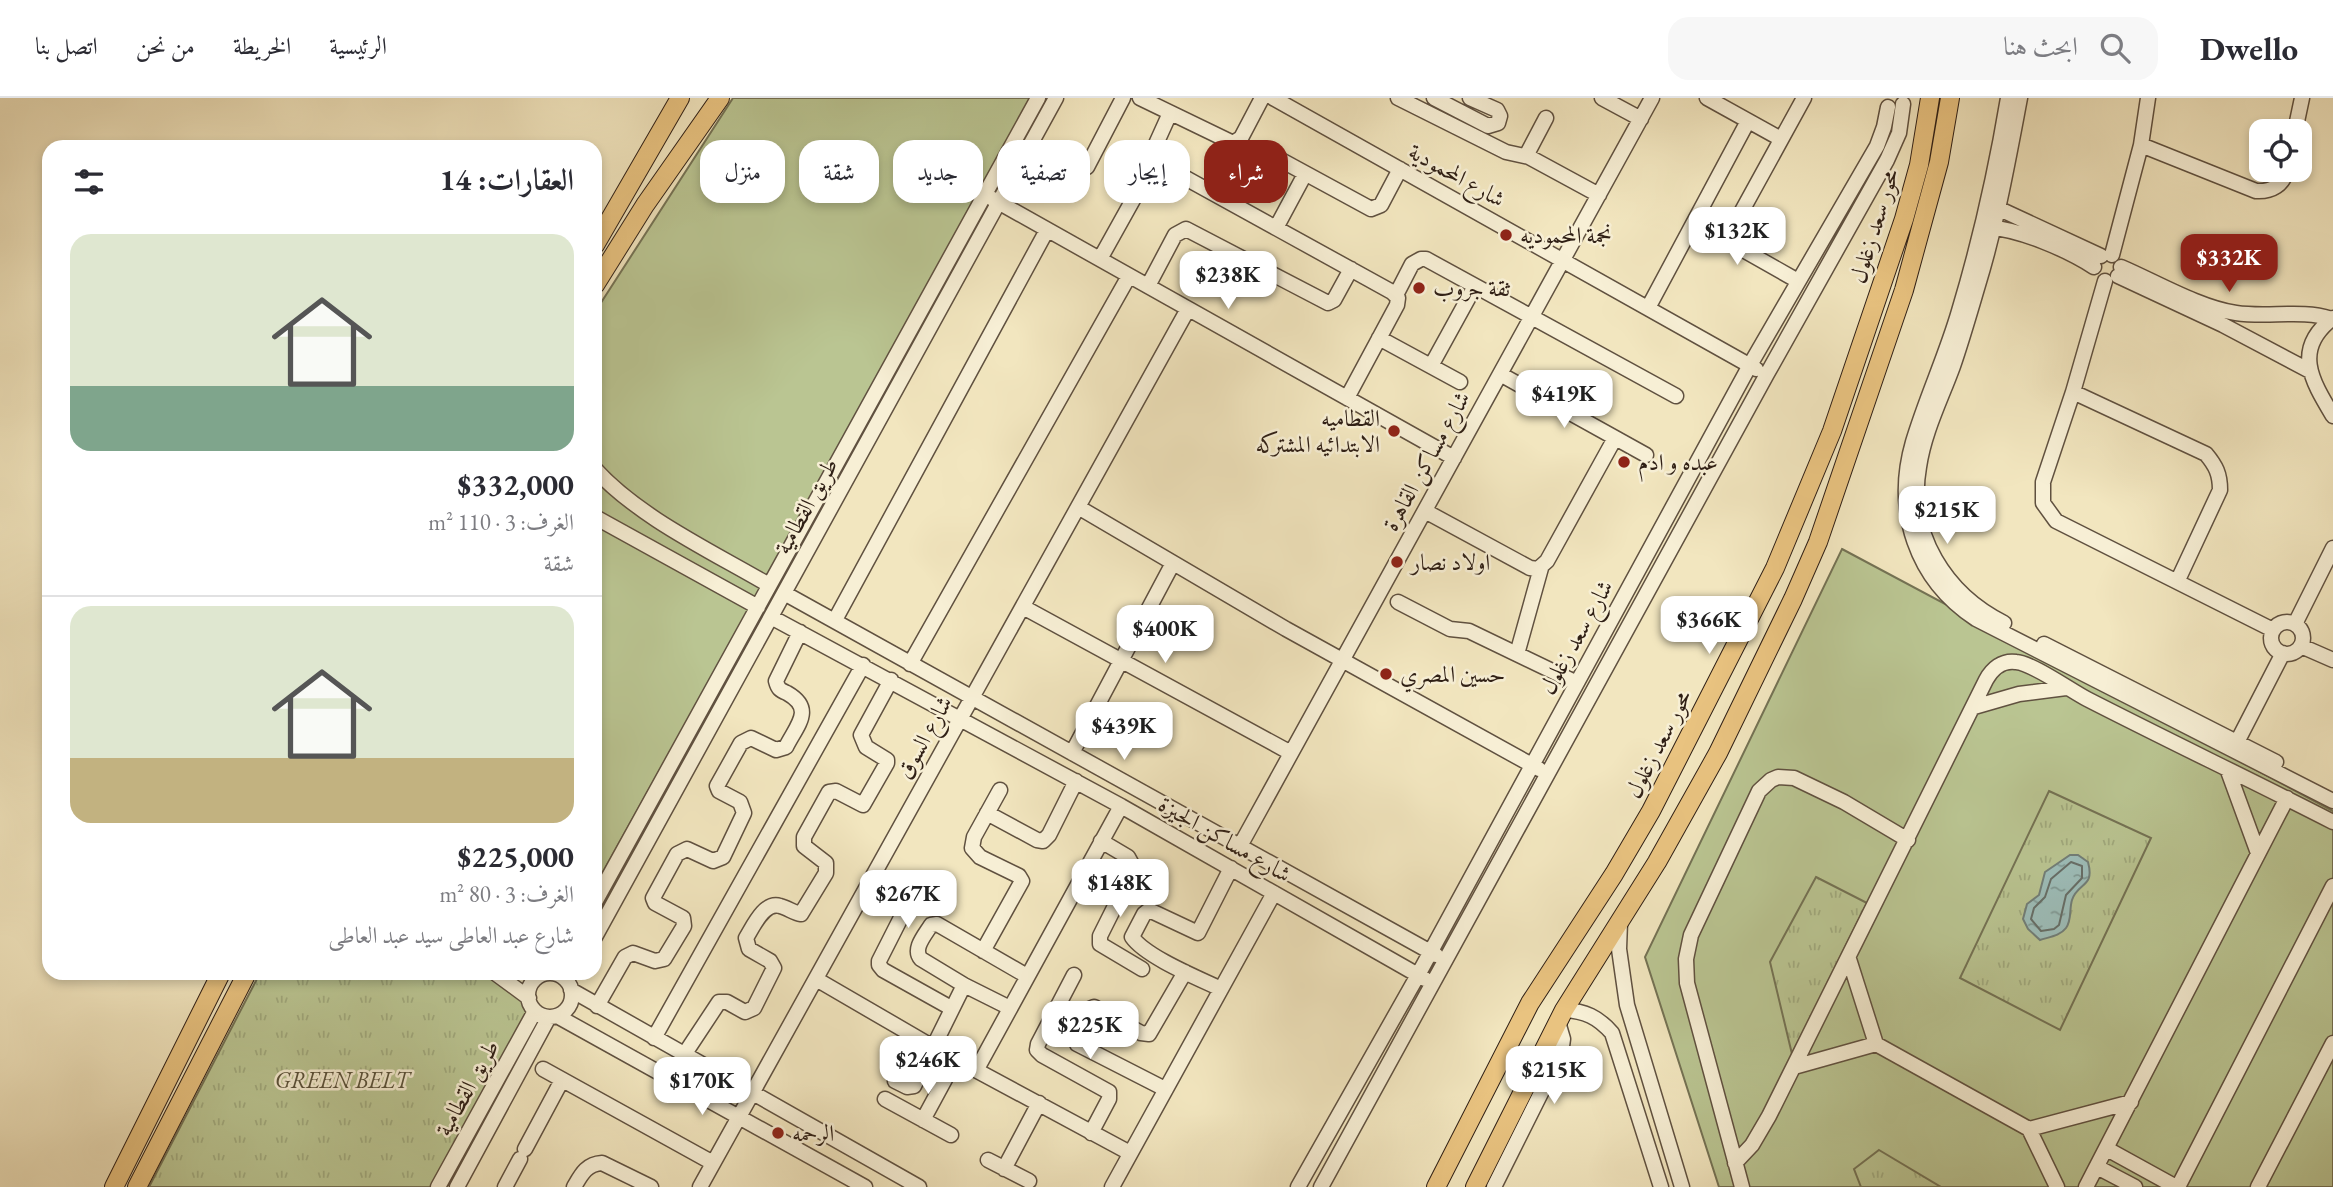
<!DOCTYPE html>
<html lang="ar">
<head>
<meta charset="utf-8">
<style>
	:root { --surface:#fff; --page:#f7f7f7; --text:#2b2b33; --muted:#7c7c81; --line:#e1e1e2; --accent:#8f2418 }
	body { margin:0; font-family:"EB Garamond",Amiri,serif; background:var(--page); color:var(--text); direction:rtl; height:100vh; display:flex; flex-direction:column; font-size:26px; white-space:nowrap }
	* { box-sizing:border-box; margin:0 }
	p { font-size:23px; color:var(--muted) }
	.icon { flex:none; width:38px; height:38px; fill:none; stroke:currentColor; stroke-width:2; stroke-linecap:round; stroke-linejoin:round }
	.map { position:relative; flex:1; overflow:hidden; direction:ltr }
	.sheet { position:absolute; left:42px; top:42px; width:560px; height:840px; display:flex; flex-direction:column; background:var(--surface); border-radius:21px; box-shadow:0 4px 10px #0003; direction:rtl }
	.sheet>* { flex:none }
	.guide { position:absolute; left:623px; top:42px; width:665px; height:63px; direction:rtl; display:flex; gap:14px }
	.tools { position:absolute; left:2249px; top:21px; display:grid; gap:14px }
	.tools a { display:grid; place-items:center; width:63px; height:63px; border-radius:14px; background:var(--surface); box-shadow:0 4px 10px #0003; font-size:35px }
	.price { position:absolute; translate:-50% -60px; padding:0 16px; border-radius:14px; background:#fff; color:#222; font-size:23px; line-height:46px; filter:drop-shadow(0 2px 4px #0008) }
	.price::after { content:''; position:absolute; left:50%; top:42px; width:21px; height:16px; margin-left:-10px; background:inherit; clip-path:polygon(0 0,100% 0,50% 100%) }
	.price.current { background:var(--accent); color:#fff }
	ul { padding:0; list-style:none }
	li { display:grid; align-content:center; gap:14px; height:371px; padding:0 28px }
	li+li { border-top:2px solid var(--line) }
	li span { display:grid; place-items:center; height:217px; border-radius:21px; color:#555 }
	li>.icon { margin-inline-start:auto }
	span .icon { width:126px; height:126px; fill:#fffc; stroke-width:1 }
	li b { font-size:30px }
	h2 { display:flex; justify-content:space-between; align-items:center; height:84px; padding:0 28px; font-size:30px }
	.tag { padding:0 24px; border-radius:21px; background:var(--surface); box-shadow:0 4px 10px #0003; font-size:24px; line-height:63px }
	.tag.current { background:var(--accent); color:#fff }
	header { display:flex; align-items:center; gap:42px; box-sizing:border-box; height:98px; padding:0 35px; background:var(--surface); border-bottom:2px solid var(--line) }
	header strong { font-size:33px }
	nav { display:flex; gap:38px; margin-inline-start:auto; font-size:24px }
	.search { width:490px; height:63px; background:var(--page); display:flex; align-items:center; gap:18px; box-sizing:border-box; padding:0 24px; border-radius:21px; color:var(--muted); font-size:26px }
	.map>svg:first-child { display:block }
</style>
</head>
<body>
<header>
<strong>Dwello</strong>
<div class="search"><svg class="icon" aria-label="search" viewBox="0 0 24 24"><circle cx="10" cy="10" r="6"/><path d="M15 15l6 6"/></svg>ابحث هنا</div>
<nav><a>الرئيسية</a><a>الخريطة</a><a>من نحن</a><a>اتصل بنا</a></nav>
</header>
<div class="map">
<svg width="2333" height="1089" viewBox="0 0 2333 1089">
	<defs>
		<pattern id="park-tufts" width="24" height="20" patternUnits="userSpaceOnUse" patternTransform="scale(1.75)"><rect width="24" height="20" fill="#bac592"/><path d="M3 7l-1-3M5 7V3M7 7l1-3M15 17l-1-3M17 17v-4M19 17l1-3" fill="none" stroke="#a0a97d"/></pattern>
		<pattern id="water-ripples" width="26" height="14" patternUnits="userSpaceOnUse" patternTransform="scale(1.75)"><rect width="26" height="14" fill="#9dbeba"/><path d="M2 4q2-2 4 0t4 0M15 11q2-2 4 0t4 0" fill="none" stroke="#809a96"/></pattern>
	</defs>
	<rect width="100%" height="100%" fill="#f2e6bf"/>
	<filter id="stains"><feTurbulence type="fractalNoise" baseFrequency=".00286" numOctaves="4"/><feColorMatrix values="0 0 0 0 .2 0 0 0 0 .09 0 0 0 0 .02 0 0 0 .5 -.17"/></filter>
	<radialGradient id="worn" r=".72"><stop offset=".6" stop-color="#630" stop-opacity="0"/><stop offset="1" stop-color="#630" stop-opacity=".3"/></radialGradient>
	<path fill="#bac592" stroke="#747254" stroke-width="2" d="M733,0H1035L595,788V214Z
		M1842,451L2333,713V1089H1719L1645,859Z"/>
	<path fill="url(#park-tufts)" stroke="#747254" stroke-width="2" d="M2049,693L2151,740L2060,932L1960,880Z
		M1816,779L1867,805L1792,956L1770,864Z
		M260,875H495L529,900L535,913L436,1089H149Z
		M1879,1052L1941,1089H1861L1854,1071Z"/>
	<path fill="url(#water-ripples)" stroke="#717e78" stroke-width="2" d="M2070,757H2078L2088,764C2095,790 2078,784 2072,802C2069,812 2072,822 2066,830C2060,838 2049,839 2040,842L2028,831L2023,821L2027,806L2039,797L2045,774Z"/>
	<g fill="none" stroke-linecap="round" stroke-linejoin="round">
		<path stroke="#666e68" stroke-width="2" d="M2071,764L2082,768V780L2066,797L2059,827L2054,831L2041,833L2031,821L2034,810L2045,799L2051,781Z"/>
		<g stroke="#605140" stroke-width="17">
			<path id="minor" d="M1140,0L1233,45L1241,40L1262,0
				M1273,0L1756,271
				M1398,0L1506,54L1529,59L1599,97
				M1434,0L1488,28L1498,25L1500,18L1497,12L1470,0
				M1602,0L1641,21
				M1707,0L1781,41
				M2008,0C1996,72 1980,143 1959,213C1946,258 1926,300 1913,344C1893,413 1916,482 1976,521L2333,703
				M2295,33L2302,0
				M2141,47L2256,93C2272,94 2283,87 2287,72
				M1045,56C1058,63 1074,77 1087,69L1123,0
				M1526,58L1546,20
				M1279,61L1371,111L1381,107L1400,71
				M1154,68L1156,46L1170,15
				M991,100L1454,360
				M1991,107L2101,158
				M1694,124L1798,183
				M1988,129C2021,132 2066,151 2094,169
				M1276,130L1305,76
				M1726,142L1804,0
				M2112,157L2141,47L2148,0
				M1100,161L1149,73L1154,68L1162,67L1392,194L1398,200L1397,207L1347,300
				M2121,169C2154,183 2200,210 2236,215C2268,220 2301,211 2332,221
				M2118,178L2223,227L2310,273
				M2105,183L2073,294L2043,384V405L2056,423L2273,532
				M1148,188L1175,137L1186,131L1328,205L1334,202L1351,171
				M1396,197L1412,166L1421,161H1426L1676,298
				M1648,210L1748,23
				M2333,220C2292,251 2312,283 2333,318
				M1379,240L1460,284
				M1431,268L1475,188
				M1500,276L1646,357
				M2073,294L2206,356C2216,368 2220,376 2220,392L2178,482
				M595,371C638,419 713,454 769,487
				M1078,409L1286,531L1539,671
				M1425,413L1530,470L1538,471L1547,463L1615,340
				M595,419L758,509
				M784,495L1436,857
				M1398,504L1450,531L1469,533L1577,585
				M1023,509L1291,655
				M771,519L1121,708L1425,881
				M835,522L1047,132
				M2271 540a16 16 0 1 1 32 0a16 16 0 1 1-32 0Z
				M2004,525C1946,496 1907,436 1919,369C1924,334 1941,301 1953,268C1962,242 1970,214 1978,187C1997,125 2008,63 2020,0
				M2295,526L2333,450
				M2044,546L2276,664
				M2301,548L2333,562
				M1517,556L1541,470
				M910,566L1129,178
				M1974,609L2019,596L2066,590
				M2234,650L2283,555
				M1072,655L1173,465
				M2228,673L2258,755
				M987,715L1037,742L1043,743L1049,737L1076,683
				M1101,743L1128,759L1134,770L1100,838V846L1142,871
				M1240,748L1652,0
				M917,788L879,863V867L883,872L951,910
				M595,804L1038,0
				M1620,824L1619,851L1627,907L1682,1089
				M595,839L1056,0
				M983,853L1022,783L1019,778L980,759L972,750L974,739L1000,692
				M1849,861L1876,946L2029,1031L2057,1089
				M495,875L529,900
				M528 897a22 22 0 1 1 44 0a22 22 0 1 1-44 0Z
				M1074,877L1038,946L1037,952L1042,957L1109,994V1001L1091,1035
				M816,881L933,949L1130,1055
				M1221,891C1198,880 1146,859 1132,839L1144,816L1149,812L1198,835L1231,770
				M571,892L919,1089
				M597,908L625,859L633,855L655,863L664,861L684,828L683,820L655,805L653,800L677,756L687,751L713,763L723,759L744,715L740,704L719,693L717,688L741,645L751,640L776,652L786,649C797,627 815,611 787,595C780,592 778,591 776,583L800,534
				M1010,910L964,887L921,861C912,851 925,837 931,827L937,826L1027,878
				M1564,912C1585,913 1598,919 1612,935L1661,1089
				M557,918L865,1089
				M654,940L863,567
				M684,957L719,904H727L745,914L754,910L774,870L770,863L749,851L746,840C753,829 764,803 780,808C788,810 794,815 801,816L826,775V765L804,748V739L829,694L836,693L863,707L887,665V662L866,649L861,637L891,582
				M1794,969L1876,946
				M543,971L713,1065
				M977,971L1121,708
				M895,983L907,989L914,988L964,887
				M1165,991L1077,946L1074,937L1087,912L1094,909L1141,935L1149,936L1185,874
				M885,1001L951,1037
				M923,1022L956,961
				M2029,1031L2131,1004
				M525,1051L562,982
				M2107,1051L2176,1089
				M988,1062L1029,1083
				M1735,1065L1752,1047L1769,1018L1986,582C1992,571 2002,562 2016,564C2032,565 2070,592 2087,601C2169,643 2251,682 2333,724
				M2097,1069L2135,1089
				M1004,1071L1039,1005
				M438,1089L535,913
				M457,1089L549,919
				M505,1089L520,1061
				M574,1089C581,1077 586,1066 602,1065L651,1089
				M700,1089L1188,211
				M1112,1089L1274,795
				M1298,1089L1418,877L1750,267L1877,48L1884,29L1888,9
				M1321,1089L1767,276L1887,62L1899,35L1903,6
				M1494,1089L1561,955L1563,941L1558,924
				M1742,1089L1687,885L1686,861L1691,837L1759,693L1771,682L1778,679L1794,680L1844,704L1908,742
				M2086,1089L2287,700
				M2178,1089L2333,788
				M2258,1089L2333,945"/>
		</g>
		<g stroke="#2f1f15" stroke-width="20">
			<path id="major" d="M595,147L680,0
				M595,187L645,107L720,0
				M114,1089L221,875
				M137,1089L247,875
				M1436,1089L1530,905L1614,776L1651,713L1775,470L1832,333L1904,121L1919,67L1930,0
				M1475,1089L1564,912L1657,764L1718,655L1793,501L1818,444L1904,192L1939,64L1950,0"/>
		</g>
		<use href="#minor" stroke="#f7efd5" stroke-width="14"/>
		<use href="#major" stroke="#e9c380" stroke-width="18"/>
	</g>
	<g fill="#8f2418" stroke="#f7efd5" stroke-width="2.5">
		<circle cx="1506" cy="137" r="7"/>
		<circle cx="1419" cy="190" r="7"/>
		<circle cx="1394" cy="333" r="7"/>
		<circle cx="1624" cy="364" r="7"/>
		<circle cx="1397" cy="464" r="7"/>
		<circle cx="1386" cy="576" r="7"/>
		<circle cx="778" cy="1035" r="7"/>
	</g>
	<g text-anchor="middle" stroke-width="5" stroke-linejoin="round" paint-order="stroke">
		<g font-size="23" fill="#2f1f15" stroke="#f7efd5">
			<text transform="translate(1457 77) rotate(29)" y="8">شارع المحمودية</text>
			<text transform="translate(1874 128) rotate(-73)" y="8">محور سعد زغلول</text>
			<text transform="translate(1426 363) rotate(-61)" y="8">شارع مساكن القاهرة</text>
			<text transform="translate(806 408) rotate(-61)" y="8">طريق القطامية</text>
			<text transform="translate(1576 539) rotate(-61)" y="8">شارع سعد زغلول</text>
			<text transform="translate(924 639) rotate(-61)" y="8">شارع السوق</text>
			<text transform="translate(1658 646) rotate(-63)" y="8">محور سعد زغلول</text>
			<text transform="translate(1225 741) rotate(30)" y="8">شارع مساكن الجيزة</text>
			<text transform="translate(467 990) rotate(-61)" y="8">طريق القطامية</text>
		</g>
		<g font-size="23" fill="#2f1f15" stroke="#f7efd5" text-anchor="start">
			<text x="1520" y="145">نجمة المحموديه</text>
			<text x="1433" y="198">ثقة جروب</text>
			<text x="1380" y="328" text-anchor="end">القطاميه<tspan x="1380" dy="26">الابتدائيه المشتركه</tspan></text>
			<text x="1638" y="372">عبده و ادم</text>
			<text x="1411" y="472">اولاد نصار</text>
			<text x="1400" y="584">حسين المصري</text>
			<text x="792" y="1043">الرحمه</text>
		</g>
		<g font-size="23" font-style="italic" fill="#59513a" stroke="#f7efd5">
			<text x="342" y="990">GREEN BELT</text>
		</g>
	</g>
	<rect width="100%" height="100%" filter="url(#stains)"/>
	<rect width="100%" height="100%" fill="url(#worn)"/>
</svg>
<div class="tools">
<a><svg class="icon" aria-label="locate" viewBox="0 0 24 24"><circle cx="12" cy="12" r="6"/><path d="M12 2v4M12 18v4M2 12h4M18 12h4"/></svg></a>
</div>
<b class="price" style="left:1737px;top:169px">$132K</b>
<b class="price current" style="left:2229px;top:196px">$332K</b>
<b class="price" style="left:1228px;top:213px">$238K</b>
<b class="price" style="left:1564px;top:332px">$419K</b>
<b class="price" style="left:1947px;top:448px">$215K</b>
<b class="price" style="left:1709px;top:558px">$366K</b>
<b class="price" style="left:1165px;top:567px">$400K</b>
<b class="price" style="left:1124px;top:664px">$439K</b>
<b class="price" style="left:1120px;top:821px">$148K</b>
<b class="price" style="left:908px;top:832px">$267K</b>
<b class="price" style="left:1090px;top:963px">$225K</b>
<b class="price" style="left:928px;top:998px">$246K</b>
<b class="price" style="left:1554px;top:1008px">$215K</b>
<b class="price" style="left:702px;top:1019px">$170K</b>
<div class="guide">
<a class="tag current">شراء</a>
<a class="tag">إيجار</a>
<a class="tag">تصفية</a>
<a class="tag">جديد</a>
<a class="tag">شقة</a>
<a class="tag">منزل</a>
</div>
<section class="sheet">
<h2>العقارات: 14<svg class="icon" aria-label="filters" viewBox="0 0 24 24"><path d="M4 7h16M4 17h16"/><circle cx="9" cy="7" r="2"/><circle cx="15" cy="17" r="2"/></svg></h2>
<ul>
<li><span style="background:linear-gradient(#dfe7d0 70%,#7fa58c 0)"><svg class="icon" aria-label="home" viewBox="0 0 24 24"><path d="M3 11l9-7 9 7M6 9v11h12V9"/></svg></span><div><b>$332,000</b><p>الغرف: 3 · 110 m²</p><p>شقة</p></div></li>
<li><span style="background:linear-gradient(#dfe7d0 70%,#c2b280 0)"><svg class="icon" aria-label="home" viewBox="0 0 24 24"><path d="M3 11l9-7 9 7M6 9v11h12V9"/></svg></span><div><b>$225,000</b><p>الغرف: 3 · 80 m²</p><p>شارع عبد العاطى سيد عبد العاطى</p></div></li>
</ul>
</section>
</div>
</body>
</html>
